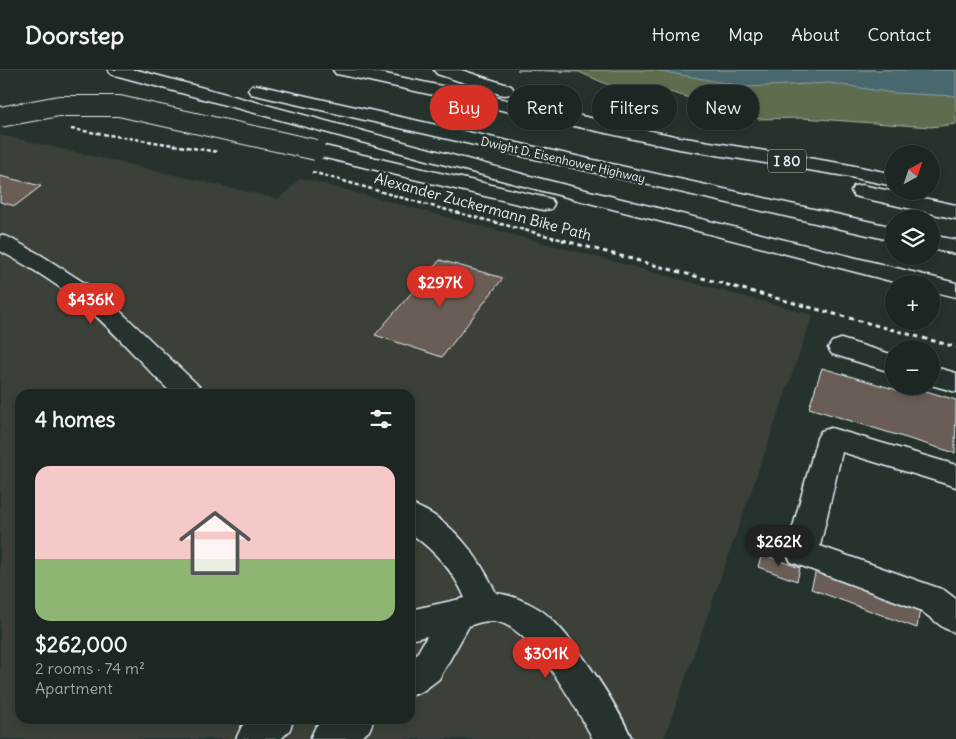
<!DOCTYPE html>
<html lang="en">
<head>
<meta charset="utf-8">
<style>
	:root { --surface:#1c2622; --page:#29322f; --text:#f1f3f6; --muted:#a0a5a5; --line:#3a4340; --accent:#d93025 }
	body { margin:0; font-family:Delius,sans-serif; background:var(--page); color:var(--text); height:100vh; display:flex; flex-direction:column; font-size:19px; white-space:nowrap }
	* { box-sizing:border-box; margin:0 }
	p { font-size:16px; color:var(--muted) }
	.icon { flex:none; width:28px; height:28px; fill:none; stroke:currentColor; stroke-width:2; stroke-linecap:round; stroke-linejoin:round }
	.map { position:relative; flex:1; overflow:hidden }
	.sheet { position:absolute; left:15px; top:319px; width:400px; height:335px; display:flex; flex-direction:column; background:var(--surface); border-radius:15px; box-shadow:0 2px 8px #0003,0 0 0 1px var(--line) }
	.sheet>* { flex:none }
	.top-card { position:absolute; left:430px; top:15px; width:450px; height:45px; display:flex; gap:10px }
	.needle { width:32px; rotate:40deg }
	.buttons { position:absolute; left:885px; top:75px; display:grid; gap:10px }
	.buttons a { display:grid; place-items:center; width:55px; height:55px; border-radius:50%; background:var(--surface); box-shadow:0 2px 8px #0003,0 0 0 1px var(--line); font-size:25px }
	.price { position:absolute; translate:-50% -42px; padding:0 11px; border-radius:18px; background:var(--accent); color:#fff; font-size:16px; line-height:32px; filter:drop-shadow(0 1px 2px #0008) }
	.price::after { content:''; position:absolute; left:50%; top:30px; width:15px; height:11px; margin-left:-8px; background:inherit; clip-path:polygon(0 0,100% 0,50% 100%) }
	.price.on { background:#222; color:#fff }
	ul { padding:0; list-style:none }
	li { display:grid; align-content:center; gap:10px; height:265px; padding:0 20px }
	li+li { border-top:1px solid var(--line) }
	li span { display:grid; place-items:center; height:155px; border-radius:15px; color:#555 }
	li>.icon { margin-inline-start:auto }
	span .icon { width:90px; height:90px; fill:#fffc; stroke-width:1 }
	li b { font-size:21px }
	h2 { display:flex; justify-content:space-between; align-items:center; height:60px; padding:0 20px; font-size:21px }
	.tag { padding:0 18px; border-radius:22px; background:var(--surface); box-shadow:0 2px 8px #0003,0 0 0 1px var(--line); font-size:18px; line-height:45px }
	.tag.on { background:var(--accent); color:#fff }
	header { display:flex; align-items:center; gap:30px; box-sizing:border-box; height:70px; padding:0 25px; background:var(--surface); border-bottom:1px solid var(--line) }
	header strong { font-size:24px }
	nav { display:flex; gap:28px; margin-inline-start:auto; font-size:18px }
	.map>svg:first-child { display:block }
</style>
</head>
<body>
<header>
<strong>Doorstep</strong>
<nav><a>Home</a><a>Map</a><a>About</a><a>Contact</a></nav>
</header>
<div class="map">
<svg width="956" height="669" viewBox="0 0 956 669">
	<rect width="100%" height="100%" fill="#26332d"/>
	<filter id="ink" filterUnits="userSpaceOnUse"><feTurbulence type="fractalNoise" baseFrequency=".02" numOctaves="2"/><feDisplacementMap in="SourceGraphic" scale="10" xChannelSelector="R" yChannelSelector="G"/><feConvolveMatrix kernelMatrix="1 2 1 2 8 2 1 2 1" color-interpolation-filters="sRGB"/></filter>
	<g filter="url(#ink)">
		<path fill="#3a4039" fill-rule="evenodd" d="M0,65L279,129L301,108L813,245L664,669H0ZM20,324H410V649H20Z"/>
		<path fill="#5f6d4f" stroke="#a4afa4" d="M517,0H956V54L931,57L802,48L759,49L670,22L613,17L579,2Z"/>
		<path fill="#48676e" stroke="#889ea5" d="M654,0H956V26L893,23L829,13L747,17Z"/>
		<path fill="#695d55" stroke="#e8f1f8" d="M0,106L41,116L15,136L0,132Z
			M440,190L503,208L442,287L375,265Z
			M822,298L914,325L916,318L956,330L955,383L809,338Z
			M762,484L800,498L797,511L758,497Z
			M816,500L920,538L917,558L811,519Z"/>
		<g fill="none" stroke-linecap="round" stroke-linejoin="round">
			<g stroke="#e8f1f8" stroke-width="3">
				<path id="minor" d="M0,165L8,167L41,185L94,219L121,242L200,317L203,324H173C144,297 119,266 89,240C62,217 32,198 0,181Z
					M841,269L894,285V303L832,284L828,278L832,272Z
					M931,296L956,303V322L931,315Z
					M831,358L956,395V417L842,382L820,476L944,520L956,529V563L944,558L920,540L791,492L786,483L817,368L821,361Z
					M410,434C450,447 479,486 496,523C511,525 526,531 539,539C568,557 618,636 632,669H593C576,637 536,566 502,553C490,549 480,552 469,556L439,609L423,621L410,626V590L415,587L427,566L410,570V540L465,528C453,500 434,480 410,463Z
					M250,649H294L289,661L281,669H236L242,656Z
					M326,649H374L369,661L359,669H310L316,656Z"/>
			</g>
			<g stroke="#e8f1f8" stroke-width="3">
				<path id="highway" d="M108,0H137L526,105L956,213V227L931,221V214H902L512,113L111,4Z
					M333,0H367L679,67L845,94L894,104V116L845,106L679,79L342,5L336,4Z
					M434,0H461L511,16L514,20L511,24L505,25L499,24L437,4Z
					M257,15L894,157V171L251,24L248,20L251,16Z
					M316,74L551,129L554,134L551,139L543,140L309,84L306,80L309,76Z
					M862,115L956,135V149L854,126L851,121L854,116Z
					M931,165L956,170V184L931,179Z"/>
			</g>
			<path stroke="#e8f1f8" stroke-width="2.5" stroke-dasharray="4 2.5" stroke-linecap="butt" d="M71,59L218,82
				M312,102L424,134L567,171"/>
			<path stroke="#e8f1f8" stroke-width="3" stroke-dasharray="4.5 4" stroke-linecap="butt" d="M562,170L956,277"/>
			<use href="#minor" fill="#26332d" fill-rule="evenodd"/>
			<use href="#highway" fill="#26332d" fill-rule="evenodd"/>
			<g stroke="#e8f1f8" stroke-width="22" stroke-linecap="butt">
				<path id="highway-bridge" d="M0,47L59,36H119L316,80"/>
			</g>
			<use href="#highway-bridge" stroke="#26332d" stroke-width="20"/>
		</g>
	</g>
	<g text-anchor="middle" stroke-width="5" stroke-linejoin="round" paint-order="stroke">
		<g font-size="12" fill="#e8f1f8" stroke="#26332d">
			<text transform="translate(563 90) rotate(13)" y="4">Dwight D. Eisenhower Highway</text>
		</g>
		<rect fill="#26332d" stroke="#aeb8bb" stroke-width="1" x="768" y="79.5" width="38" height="23" rx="4"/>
		<g font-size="14" font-weight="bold" fill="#e8f1f8">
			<text x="787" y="96">I 80</text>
		</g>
		<g font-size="15" fill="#e8f1f8" stroke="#26332d">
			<text transform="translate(483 137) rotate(15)" y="5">Alexander Zuckermann Bike Path</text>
		</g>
	</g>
</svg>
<div class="buttons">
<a><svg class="needle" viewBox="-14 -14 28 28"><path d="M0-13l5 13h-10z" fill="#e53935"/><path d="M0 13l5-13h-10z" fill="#a0a5a5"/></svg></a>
<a><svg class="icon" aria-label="layers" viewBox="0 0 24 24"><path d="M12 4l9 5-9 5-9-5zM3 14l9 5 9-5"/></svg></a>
<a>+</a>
<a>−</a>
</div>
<b class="price" style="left:440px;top:238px">$297K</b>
<b class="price" style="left:91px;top:255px">$436K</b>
<b class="price on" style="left:779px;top:497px">$262K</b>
<b class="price" style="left:546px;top:609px">$301K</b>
<div class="top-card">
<a class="tag on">Buy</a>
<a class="tag">Rent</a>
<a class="tag">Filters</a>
<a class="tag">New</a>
</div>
<section class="sheet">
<h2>4 homes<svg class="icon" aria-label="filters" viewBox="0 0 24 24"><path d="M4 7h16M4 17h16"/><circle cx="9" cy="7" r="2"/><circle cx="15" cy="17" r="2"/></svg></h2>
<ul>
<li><span style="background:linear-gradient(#f6c9c9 60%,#8fb573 0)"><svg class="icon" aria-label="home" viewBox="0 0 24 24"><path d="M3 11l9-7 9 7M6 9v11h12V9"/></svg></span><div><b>$262,000</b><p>2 rooms · 74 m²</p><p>Apartment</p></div></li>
</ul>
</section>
</div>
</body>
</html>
